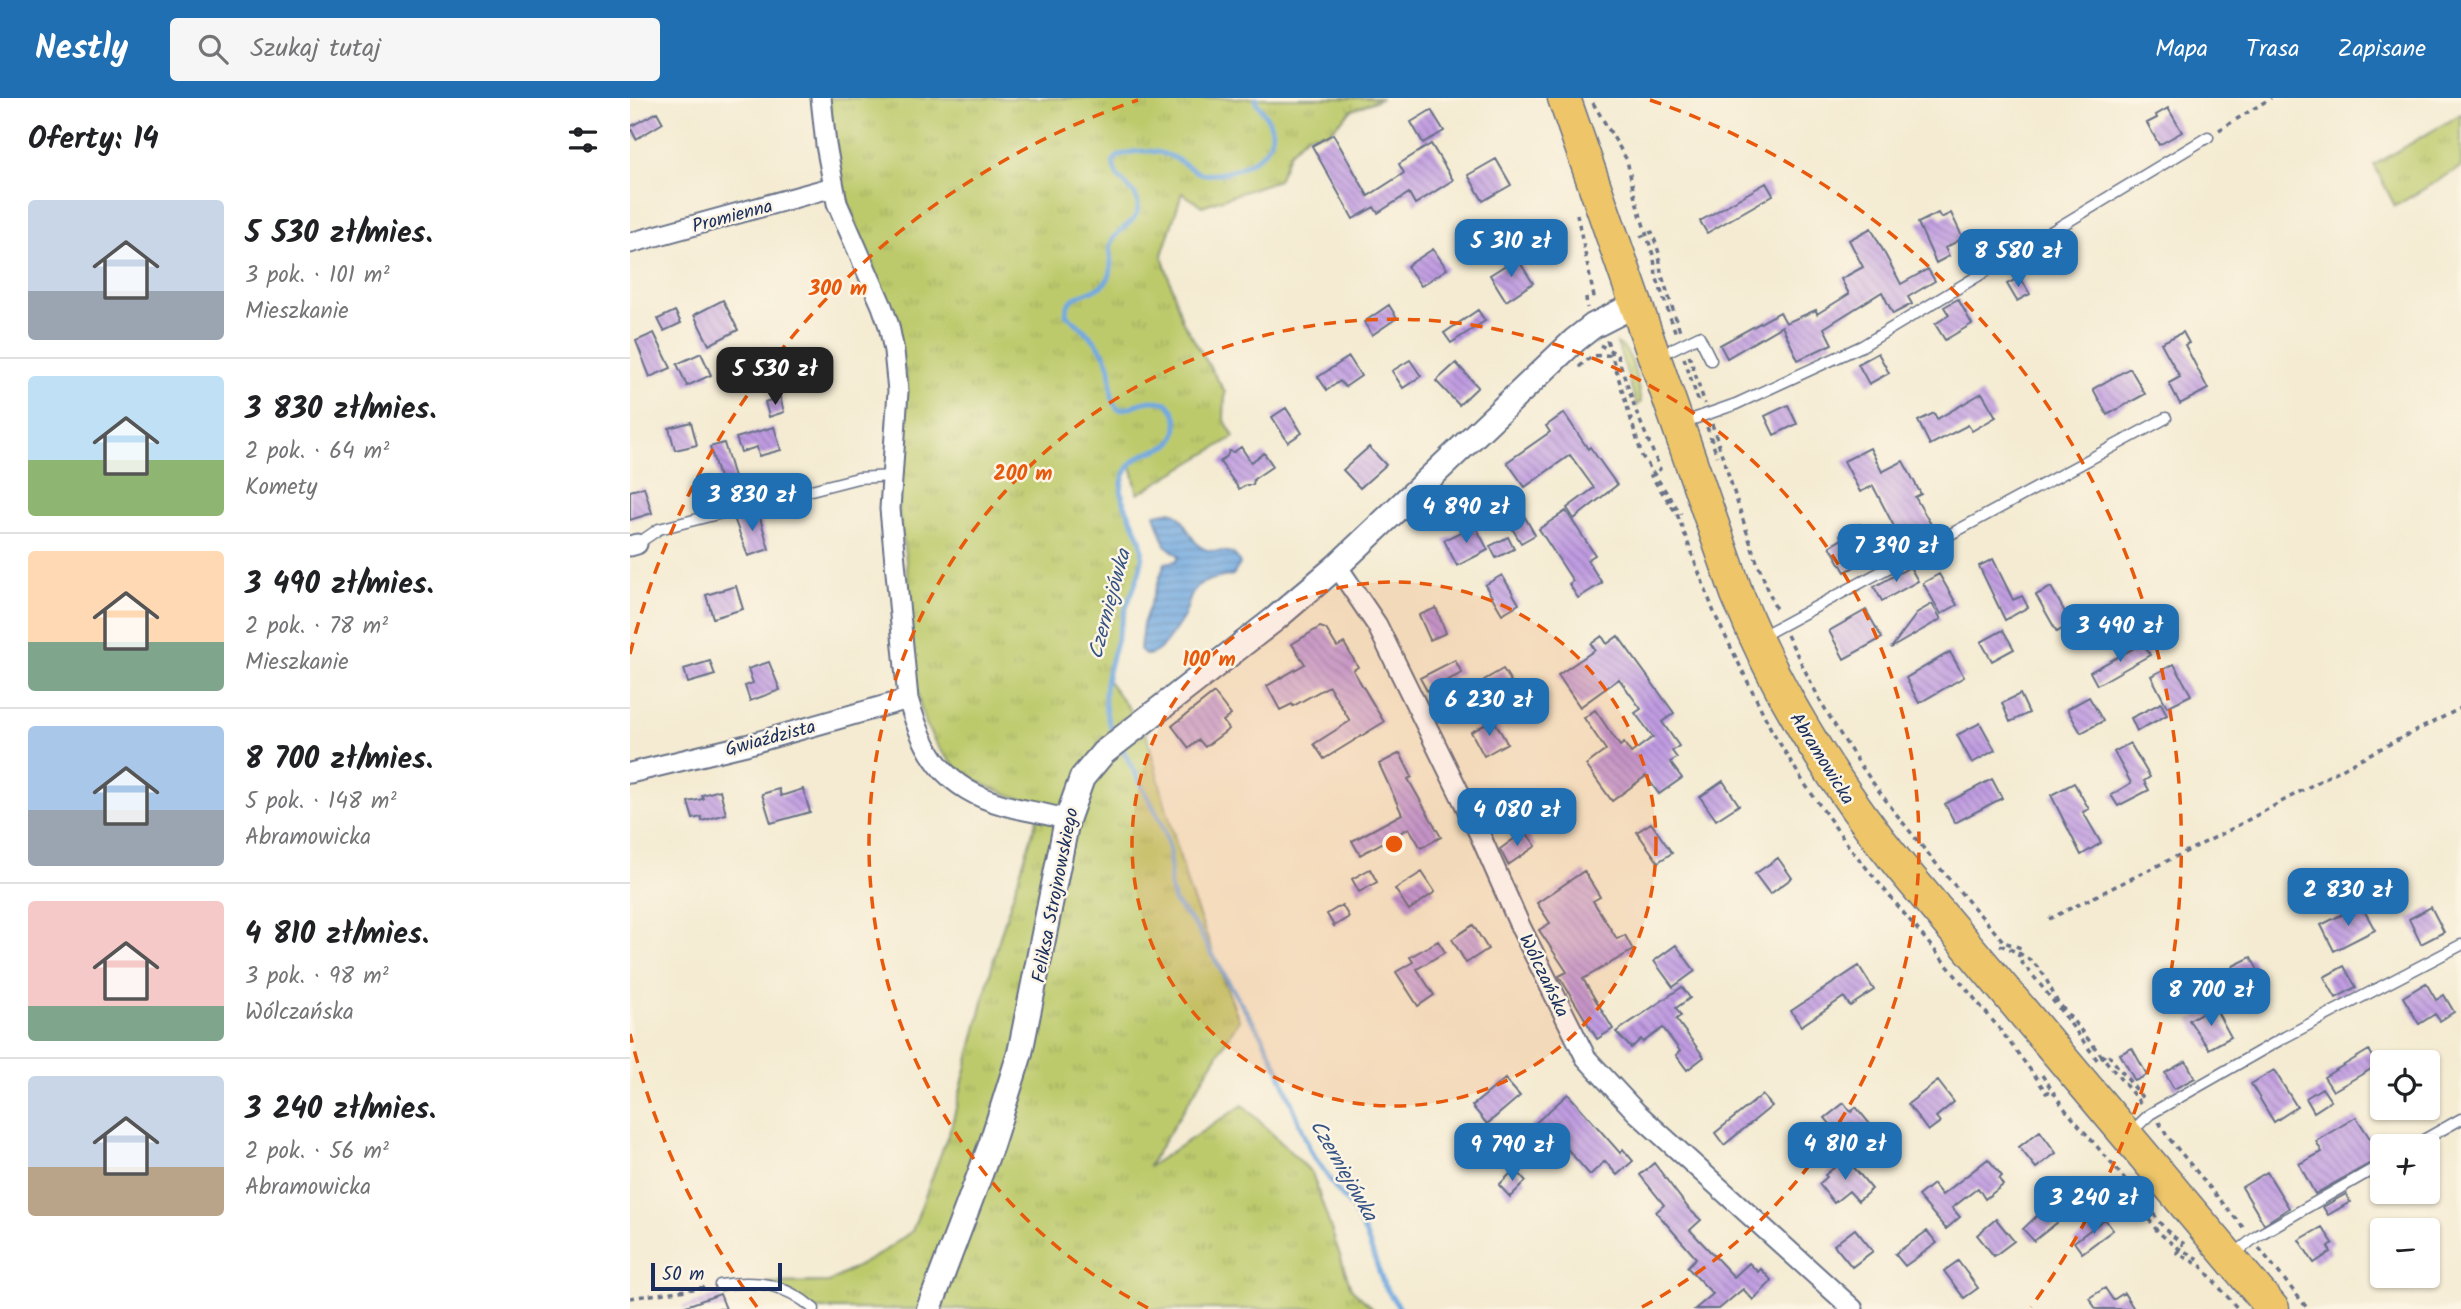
<!DOCTYPE html>
<html lang="pl">
<head>
<meta charset="utf-8">
<style>
	:root { --surface:#fff; --page:#f6f6f6; --text:#202124; --muted:#757577; --line:#e0e0e0; --accent:#1f6fb2 }
	body { margin:0; font-family:Kalam,sans-serif; background:var(--page); color:var(--text); height:100vh; display:flex; flex-direction:column; font-size:26px; white-space:nowrap }
	* { box-sizing:border-box; margin:0 }
	p { font-size:23px; color:var(--muted) }
	.icon { flex:none; width:38px; height:38px; fill:none; stroke:currentColor; stroke-width:2; stroke-linecap:round; stroke-linejoin:round }
	.map { position:relative; flex:1; overflow:hidden }
	.details { display:flex; flex-direction:column; background:var(--surface); width:630px }
	.details>* { flex:none }
	.tools { position:absolute; left:1740px; top:952px; display:grid; gap:14px }
	.tools a { display:grid; place-items:center; width:70px; height:70px; border-radius:7px; background:var(--surface); box-shadow:0 2px 5px #0004; font-size:35px }
	.scale { position:absolute; left:21px; bottom:18px; width:131px; box-sizing:border-box; padding-left:7px; border:4px solid #1b2f5e; border-top:0; font-size:19px; line-height:24px; white-space:nowrap; color:#1b2f5e; -webkit-text-stroke:5px #fcf5e5; paint-order:stroke }
	.price { position:absolute; translate:-50% -60px; padding:0 16px; border-radius:14px; background:var(--accent); color:#fff; font-size:23px; line-height:46px; filter:drop-shadow(0 2px 4px #0008) }
	.price::after { content:''; position:absolute; left:50%; top:42px; width:21px; height:16px; margin-left:-10px; background:inherit; clip-path:polygon(0 0,100% 0,50% 100%) }
	.price.on { background:#222; color:#fff }
	ul { padding:0; list-style:none }
	li { display:flex; align-items:center; gap:21px; height:175px; padding:0 28px }
	li+li { border-top:2px solid var(--line) }
	li span { display:grid; place-items:center; flex:none; width:196px; height:140px; border-radius:7px; color:#555 }
	li>.icon { margin-inline-start:auto }
	span .icon { width:84px; height:84px; fill:#fffc; stroke-width:1 }
	li b { font-size:30px }
	h2 { display:flex; justify-content:space-between; align-items:center; height:84px; padding:0 28px; font-size:30px }
	header { display:flex; align-items:center; gap:42px; box-sizing:border-box; height:98px; padding:0 35px; background:var(--accent); color:#fff }
	header strong { font-size:33px }
	nav { display:flex; gap:38px; margin-inline-start:auto; font-size:24px }
	.search { width:490px; height:63px; background:var(--page); display:flex; align-items:center; gap:18px; box-sizing:border-box; padding:0 24px; border-radius:7px; color:var(--muted); font-size:26px }
	main { display:flex; flex:1; min-height:0 }
	.map>svg:first-child { display:block }
</style>
</head>
<body>
<header>
<strong>Nestly</strong>
<div class="search"><svg class="icon" aria-label="search" viewBox="0 0 24 24"><circle cx="10" cy="10" r="6"/><path d="M15 15l6 6"/></svg>Szukaj tutaj</div>
<nav><a>Mapa</a><a>Trasa</a><a>Zapisane</a></nav>
</header>
<main>
<section class="details">
<h2>Oferty: 14<svg class="icon" aria-label="filters" viewBox="0 0 24 24"><path d="M4 7h16M4 17h16"/><circle cx="9" cy="7" r="2"/><circle cx="15" cy="17" r="2"/></svg></h2>
<ul>
<li><span style="background:linear-gradient(#c9d6e8 65%,#9aa5b1 0)"><svg class="icon" aria-label="home" viewBox="0 0 24 24"><path d="M3 11l9-7 9 7M6 9v11h12V9"/></svg></span><div><b>5 530 zł/mies.</b><p>3 pok. · 101 m²</p><p>Mieszkanie</p></div></li>
<li><span style="background:linear-gradient(#bfe0f5 60%,#8fb573 0)"><svg class="icon" aria-label="home" viewBox="0 0 24 24"><path d="M3 11l9-7 9 7M6 9v11h12V9"/></svg></span><div><b>3 830 zł/mies.</b><p>2 pok. · 64 m²</p><p>Komety</p></div></li>
<li><span style="background:linear-gradient(#ffd9b3 65%,#7fa58c 0)"><svg class="icon" aria-label="home" viewBox="0 0 24 24"><path d="M3 11l9-7 9 7M6 9v11h12V9"/></svg></span><div><b>3 490 zł/mies.</b><p>2 pok. · 78 m²</p><p>Mieszkanie</p></div></li>
<li><span style="background:linear-gradient(#a9c7e8 60%,#9aa5b1 0)"><svg class="icon" aria-label="home" viewBox="0 0 24 24"><path d="M3 11l9-7 9 7M6 9v11h12V9"/></svg></span><div><b>8 700 zł/mies.</b><p>5 pok. · 148 m²</p><p>Abramowicka</p></div></li>
<li><span style="background:linear-gradient(#f6c9c9 75%,#7fa58c 0)"><svg class="icon" aria-label="home" viewBox="0 0 24 24"><path d="M3 11l9-7 9 7M6 9v11h12V9"/></svg></span><div><b>4 810 zł/mies.</b><p>3 pok. · 98 m²</p><p>Wólczańska</p></div></li>
<li><span style="background:linear-gradient(#c9d6e8 65%,#b9a48a 0)"><svg class="icon" aria-label="home" viewBox="0 0 24 24"><path d="M3 11l9-7 9 7M6 9v11h12V9"/></svg></span><div><b>3 240 zł/mies.</b><p>2 pok. · 56 m²</p><p>Abramowicka</p></div></li>
</ul>
</section>
<div class="map">
<svg width="1831" height="1211" viewBox="0 0 1831 1211">
	<defs>
		<pattern id="grass-tufts" width="24" height="20" patternUnits="userSpaceOnUse" patternTransform="scale(1.75)"><rect width="24" height="20" fill="#bdca6c"/><path d="M3 7l-1-3M5 7V3M7 7l1-3M15 17l-1-3M17 17v-4M19 17l1-3" fill="none" stroke="#a2ae60"/></pattern>
		<pattern id="water-rules" width="6" height="5" patternUnits="userSpaceOnUse" patternTransform="scale(1.75)"><rect width="6" height="5" fill="#71a9e0"/><path d="M0 2.5h6" fill="none" stroke="#5c8ab9"/></pattern>
		<pattern id="building-back-hatch" width="6" height="6" patternUnits="userSpaceOnUse" patternTransform="scale(1.75)"><rect width="6" height="6" fill="#c09be1"/><path d="M-1 5l2 2M0 0l6 6M5-1l2 2" fill="none" stroke="#9b7fba"/></pattern>
	</defs>
	<rect width="100%" height="100%" fill="#fcf5e5"/>
	<filter id="ink" filterUnits="userSpaceOnUse"><feTurbulence type="fractalNoise" baseFrequency=".0143" numOctaves="2"/><feDisplacementMap in="SourceGraphic" scale="14" xChannelSelector="R" yChannelSelector="G"/><feConvolveMatrix kernelMatrix="1 2 1 2 8 2 1 2 1" color-interpolation-filters="sRGB"/></filter>
	<filter id="wash" filterUnits="userSpaceOnUse"><feTurbulence type="fractalNoise" baseFrequency=".00686" numOctaves="4" result="noise"/><feDisplacementMap in="SourceGraphic" scale="28" xChannelSelector="R" yChannelSelector="G"/><feGaussianBlur stdDeviation="1.57" result="paint"/><feColorMatrix in="noise" values="0 0 0 0 0 0 0 0 0 0 0 0 0 0 0 0 0 1.4 0 .05"/><feComposite in="paint" operator="in"/></filter>
	<g filter="url(#wash)">
		<rect width="100%" height="100%" fill="#f4ebd2"/>
		<path fill="url(#grass-tufts)" stroke="#6c7c65" stroke-width="2" d="M199,0H752L722,12L699,34L677,37L660,54L648,82L572,108L552,95L532,157L552,222L595,294L594,321L604,339L508,396L501,367C477,403 507,417 512,450C513,455 511,461 511,466L476,580L503,616L466,647L516,635L558,789L609,922L518,1069L613,1007L682,1075L721,1190L743,1211H184L138,1185L199,1184L250,1156L282,1133L322,1026L368,845L412,705C395,704 378,697 362,690C281,657 285,585 280,510C279,494 278,478 276,462C274,445 268,427 269,409C269,365 278,321 276,277L210,79Z
			M1831,16V69L1765,108L1744,67Z
			M987,245C1006,256 1006,285 1011,304L1007,308Z"/>
		<path fill="url(#water-rules)" stroke="#466c9f" stroke-width="2" d="M542,413C558,422 557,439 571,449C584,459 603,445 610,466L603,477C592,480 574,481 566,490C559,497 558,511 553,520C545,532 530,559 515,557L510,551L513,526L535,465L546,463L549,458L535,447L525,416Z"/>
		<g fill="none" stroke-linecap="round" stroke-linejoin="round">
			<path stroke="#71a9e0" stroke-width="5" d="M484,636C466,604 478,571 488,538C491,526 494,513 499,502C505,486 514,468 512,450C509,420 475,399 501,366C517,347 545,358 547,328C548,318 544,312 537,305C530,303 522,302 515,304C508,305 496,313 489,311C479,308 482,280 480,270C473,246 454,232 436,216C437,195 458,197 471,188C489,176 476,158 482,143C488,130 506,126 508,110C510,94 492,87 486,75C484,71 484,68 483,64L488,58C509,50 532,51 551,64C558,68 567,76 575,76C598,79 643,61 642,33C641,23 632,12 626,4L627,0
				M491,648L532,726L540,753V789L544,803L567,830L608,901L632,938L647,968L681,1054L707,1092L723,1111L736,1137L754,1187L770,1211"/>
		</g>
		<g id="blocks">
			<path fill="url(#building-back-hatch)" d="M1538,10L1552,34L1529,47L1517,25L1527,20L1526,17Z
				M801,12L814,33L793,45L781,24Z
				M27,14L33,25L6,41L0,29Z
				M703,36L738,98L774,75L769,66L801,46L823,82L785,106L779,95L748,115L744,109L723,121L682,48Z
				M866,61L881,87L853,103L838,77Z
				M1136,85L1143,97L1077,135L1070,123Z
				M1308,115L1311,120L1321,115L1333,140L1315,150L1319,158L1306,165L1288,125Z
				M1241,130L1271,186L1298,171L1305,183L1278,199L1282,206L1263,216L1252,194L1194,230L1202,246L1168,262L1152,228L1097,260L1090,247L1150,214L1156,225L1186,212L1187,216L1219,196L1211,181L1233,169L1219,142Z
				M803,151L817,171L791,188L777,168Z
				M887,160L903,185L876,203L860,177Z
				M1390,179L1400,196L1387,203L1377,186Z
				M1328,201L1342,226L1315,242L1305,226L1319,217L1314,209Z
				M93,202L108,232L79,247L64,217Z
				M759,207L767,220L742,237L734,224Z
				M848,212L855,223L821,245L814,235Z
				M45,213L51,225L34,233L28,221Z
				M1553,234L1559,245L1555,247L1578,291L1550,306L1539,285L1550,279L1531,245Z
				M24,235L41,270L20,279L6,243Z
				M71,255L81,277L57,288L47,266Z
				M1248,255L1259,275L1239,286L1228,266Z
				M719,259L731,278L715,289L710,283L697,292L688,279Z
				M780,262L791,278L773,290L762,273Z
				M826,265L848,289L829,307L806,283Z
				M1500,270L1515,296L1477,317L1463,291Z
				M1352,295L1366,319L1342,333L1338,327L1300,347L1288,323L1304,315L1307,321Z
				M150,299L154,314L139,319L135,304Z
				M1158,307L1167,326L1144,337L1135,318Z
				M656,310L672,335L658,344L642,319Z
				M934,315L958,351L960,349L987,387L944,421L937,410L964,390L940,357L895,389L877,364L920,334L916,328Z
				M61,324L67,347L45,352L39,330Z
				M144,329L151,352L129,358L127,349L111,354L106,340Z
				M94,345L106,386L92,390L80,349Z
				M611,349L621,364L634,355L643,368L624,381L623,387H616L609,391L590,364L597,358L599,353L604,354Z
				M739,349L756,367L730,390L713,372Z
				M1240,350L1252,374L1273,363L1291,396L1285,399L1306,435L1265,458L1257,444L1269,438L1243,388L1230,394L1214,363Z
				M14,389L22,415L0,422V393Z
				M884,400L905,437L891,445L869,409Z
				M128,413L139,451L118,458L104,420Z
				M936,413L965,457L957,462L972,485L948,500L939,486L943,483L909,431Z
				M1230,426L1239,442L1228,448L1236,463L1215,474L1200,448L1212,441L1210,437Z
				M845,427L858,452L827,468L814,442Z
				M878,439L884,451L866,460L860,448Z
				M1363,461L1383,502L1392,498L1398,509L1375,522L1349,468Z
				M1280,469L1288,483L1252,503L1244,489Z
				M1309,476L1327,507L1311,516L1293,485Z
				M872,477L889,506L872,516L855,487Z
				M106,488L113,511L83,520L76,497Z
				M1421,489L1441,525L1427,534L1406,497Z
				M1302,506L1311,521L1261,550L1288,514Z
				M806,510L816,535L800,542L789,517Z
				M1236,512L1252,540L1214,561L1199,533Z
				M690,529L696,531L707,549L714,545L728,569L723,572L754,624L694,661L684,646L720,623L699,588L663,608L662,606L650,612L637,588L675,566L662,546Z
				M1373,532L1384,551L1362,563L1351,544Z
				M972,538L977,546L988,538L1044,615L1032,624L1049,648L1042,653L1047,660L1040,664L1052,680L1029,696L1016,678L982,703L956,667L976,652L954,620L965,612L990,648L994,645L1001,655L1023,639L1005,615L1011,611L989,581L950,609L928,577L965,552L961,546Z
				M1513,545L1520,557L1467,587L1460,574Z
				M1320,554L1334,579L1289,605L1276,580Z
				M825,562L832,575L797,593L790,580Z
				M80,563L85,577L58,585L54,571Z
				M139,564L150,592L120,603L115,588L123,585L118,571Z
				M1544,566L1561,597L1537,609L1521,578Z
				M873,571L881,583L861,594L854,582Z
				M584,595L601,617L593,623L599,631L575,649L569,642L559,650L542,628Z
				M1390,596L1399,615L1380,624L1372,605Z
				M1459,599L1473,623L1451,635L1437,611Z
				M1531,605L1537,617L1507,633L1501,620Z
				M864,622L877,645L854,658L841,634Z
				M1350,625L1365,652L1342,665L1327,637Z
				M1500,645L1520,679L1514,683L1519,692L1488,708L1481,697L1501,685L1484,654Z
				M770,655L782,679L778,681L811,739L791,750L779,730L730,757L722,743L772,716L749,666Z
				M1362,681L1372,700L1325,725L1315,706Z
				M1093,683L1109,707L1086,722L1070,699Z
				M1444,685L1459,711L1453,714L1471,745L1451,757L1421,697Z
				M149,691L151,698L173,691L180,714L141,725L132,696Z
				M90,692L96,716L72,723L71,719L63,721L58,704L73,701L72,697Z
				M1021,725L1042,755L1028,764L1007,734Z
				M895,733L906,748L878,767L870,751Z
				M1148,760L1162,780L1140,796L1125,776Z
				M740,771L747,784L729,794L722,781Z
				M954,773L970,799L963,803L987,841L995,837L1003,852L953,881L983,931L967,941L929,878L937,874L909,832L920,825L907,805Z
				M792,774L805,794L779,812L765,791Z
				M712,807L719,819L704,828L697,816Z
				M1731,807L1745,832L1704,853L1691,827Z
				M1801,809L1814,834L1791,846L1779,821Z
				M843,827L858,851L836,865L822,841Z
				M808,843L815,854L787,871L804,897L788,908L766,874L783,864L780,859Z
				M1046,847L1065,873L1043,889L1024,863Z
				M1621,859L1632,880L1605,894L1597,879L1606,875L1603,868Z
				M1229,868L1244,892L1220,908L1214,899L1171,928L1161,913Z
				M1714,868L1726,889L1706,900L1694,879Z
				M1796,885L1806,902L1814,897L1824,914L1810,923L1805,916L1789,926L1773,899Z
				M1052,889L1060,900L1046,910L1051,918L1046,921L1074,959L1057,972L1046,957L1050,953L1033,930L1013,944L1011,941L1001,950L986,934Z
				M1584,908L1601,939L1579,951L1559,922Z
				M1502,950L1517,977L1505,983L1490,956Z
				M1739,952L1748,967L1703,993L1694,979Z
				M1556,963L1565,980L1544,991L1535,975Z
				M1644,972L1667,1009L1644,1024L1621,986Z
				M875,981L890,998L857,1026L842,1008Z
				M1308,983L1324,1004L1306,1019L1310,1024L1298,1033L1278,1006Z
				M1692,990L1701,1003L1684,1014L1676,1000Z
				M938,996L990,1055L993,1051L1003,1063L987,1077L975,1063L960,1077L933,1046L923,1055L901,1029Z
				M1132,997L1142,1008L1094,1047L1085,1035Z
				M1214,1005L1221,1014L1226,1009L1240,1026L1207,1051L1193,1033L1201,1027L1195,1020Z
				M1726,1019L1752,1059L1685,1096L1669,1066L1692,1054L1686,1043Z
				M1410,1033L1426,1055L1406,1070L1389,1049Z
				M1216,1060L1242,1091L1228,1103L1219,1093L1204,1105L1189,1086L1197,1079L1195,1077Z
				M1358,1061L1372,1078L1369,1081L1373,1087L1355,1101L1348,1090L1322,1110L1330,1119L1316,1131L1288,1098L1303,1086L1312,1097Z
				M1024,1065L1059,1111L1071,1122L1060,1132L1104,1179L1119,1165L1128,1174L1131,1171L1142,1183L1123,1202L1113,1191L1089,1211H1065L1083,1196L1057,1169L1066,1160L1026,1114L1034,1107L1010,1077Z
				M885,1071L896,1083L880,1099L869,1087Z
				M1637,1074L1659,1110L1634,1126L1612,1089Z
				M1429,1095L1443,1112L1404,1143L1393,1131L1416,1109L1415,1107Z
				M1716,1096L1720,1104L1698,1117L1693,1109Z
				M1366,1121L1384,1143L1364,1158L1347,1137Z
				M1475,1121L1483,1132L1452,1155L1444,1144Z
				M1692,1129L1703,1145L1698,1149L1701,1154L1684,1165L1669,1142Z
				M1225,1131L1243,1153L1222,1169L1204,1147Z
				M1297,1133L1307,1145L1275,1168L1265,1156Z
				M1328,1163L1348,1190L1334,1200L1314,1173Z
				M1475,1190L1483,1202L1494,1195L1504,1211H1466L1459,1200Z
				M90,1196L96,1211H53V1209Z"/>
		</g>
	</g>
	<g filter="url(#ink)">
		<use href="#blocks" fill-opacity="0" stroke="#677187" stroke-width="2"/>
		<g fill="none" stroke-linecap="round" stroke-linejoin="round">
			<g stroke="#677187" stroke-width="13">
				<path id="service" d="M1028,258L1069,238L1081,262
					M1052,325L1106,306L1232,248L1578,39
					M7,446L29,431L228,380L261,378
					M1130,539L1536,320
					M1500,1035L1520,1016L1655,939L1831,847
					M1783,1048L1831,1021
					M1603,1157L1627,1138L1752,1066
					M90,1187C128,1182 154,1185 184,1211"/>
			</g>
			<g stroke="#677187" stroke-width="23">
				<path id="minor" d="M191,0L196,47L207,105L252,208L259,228L264,253L268,293L260,411L278,601C294,656 315,691 374,707C395,713 416,715 437,722
					M0,145L203,89
					M0,448L7,446
					M707,468L747,527L850,737L891,830L956,960L1006,1014L1223,1211
					M0,675L116,647L278,601"/>
			</g>
			<g stroke="#677187" stroke-width="28">
				<path id="tertiary" d="M299,1211L361,1047L390,955L437,722L452,680L473,655L645,521L707,468L945,242L963,228L1006,206"/>
			</g>
			<g stroke="#677187" stroke-width="35">
				<path id="primary" d="M934,0L1107,496C1147,596 1203,685 1270,768L1643,1211"/>
			</g>
			<path stroke="#677187" stroke-width="3.5" stroke-dasharray="5 5" stroke-linecap="butt" d="M963,5L997,62L1005,100L1024,160L1026,178L1046,236
				M1589,32L1641,0
				M947,116L965,204
				M1010,139L1022,134L1029,155L1031,175L1050,233
				M956,199L957,210
				M977,242L1012,358L1051,416
				M970,247L987,256L1006,313L1030,371L1021,378L1047,416L1085,517L1141,631L1174,685L1220,750L1368,929L1408,982L1416,995L1424,992
				M1059,257L1075,306
				M1054,260L1069,305
				M949,269L962,258L981,257
				M1082,326L1124,456L1147,514
				M1077,329L1087,358
				M1157,537C1168,558 1178,579 1189,600C1238,689 1307,768 1374,844L1391,850L1388,860C1416,892 1442,928 1468,963
				M1419,821L1594,735L1730,661L1831,610
				M1370,847L1389,855L1403,864L1414,877L1427,903L1511,1006
				M1471,960L1477,955L1515,1003
				M1412,977L1434,1010L1505,1093L1517,1119L1528,1134L1545,1148L1568,1161
				M1529,1024L1537,1038L1616,1133
				M1514,1098C1523,1117 1534,1134 1553,1145L1547,1155L1571,1168L1608,1211
				M1629,1150L1678,1211
				M0,1200L77,1189"/>
			<use href="#service" stroke="#fff" stroke-width="10"/>
			<use href="#minor" stroke="#fff" stroke-width="19"/>
			<use href="#tertiary" stroke="#fff" stroke-width="24"/>
			<use href="#primary" stroke="#eec569" stroke-width="32"/>
		</g>
	</g>
	<circle cx="764" cy="746" r="262" fill="#e8590c" fill-opacity=".12"/>
	<g fill="none" stroke="#e8590c" stroke-width="3.5" stroke-dasharray="12 9">
		<circle cx="764" cy="746" r="262"/>
		<path d="M518 1210A525 525 0 1 1 1010 1210"/>
		<path d="M127 1209A787 787 0 0 1 0 936M0 556A787 787 0 0 1 508 2M1020 2A787 787 0 0 1 1401 1209"/>
	</g>
	<g text-anchor="middle" stroke-width="5" stroke-linejoin="round" paint-order="stroke">
		<g font-size="19" fill="#1b2f5e" stroke="#fcf5e5">
			<text transform="translate(102 117) rotate(-15)" y="7">Promienna</text>
			<text transform="translate(140 639) rotate(-15)" y="7">Gwiaździsta</text>
			<text transform="translate(1193 660) rotate(58)" y="7">Abramowicka</text>
			<text transform="translate(424 797) rotate(-79)" y="7">Feliksa Strojnowskiego</text>
			<text transform="translate(915 877) rotate(64)" y="7">Wólczańska</text>
		</g>
		<g font-size="21" font-style="italic" fill="#355485" stroke="#fcf5e5">
			<text transform="translate(479 506) rotate(-75)" y="7">Czerniejówka</text>
			<text transform="translate(714 1072) rotate(60)" y="7">Czerniejówka</text>
		</g>
	</g>
	<circle cx="764" cy="746" r="10" fill="#e8590c" stroke="#fcf5e5" stroke-width="3.5"/>
	<g font-size="21" text-anchor="middle" font-weight="bold" fill="#e8590c" stroke="#fcf5e5" stroke-width="5" stroke-linejoin="round" paint-order="stroke">
		<text x="208" y="197">300 m</text>
		<text x="393" y="382">200 m</text>
		<text x="579" y="568">100 m</text>
	</g>
</svg>
<div class="tools">
<a><svg class="icon" aria-label="locate" viewBox="0 0 24 24"><circle cx="12" cy="12" r="6"/><path d="M12 2v4M12 18v4M2 12h4M18 12h4"/></svg></a>
<a>+</a>
<a>−</a>
</div>
<div class="scale">50 m</div>
<b class="price" style="left:881px;top:181px">5 310 zł</b>
<b class="price" style="left:1388px;top:191px">8 580 zł</b>
<b class="price on" style="left:145px;top:309px">5 530 zł</b>
<b class="price" style="left:122px;top:435px">3 830 zł</b>
<b class="price" style="left:836px;top:447px">4 890 zł</b>
<b class="price" style="left:1266px;top:486px">7 390 zł</b>
<b class="price" style="left:1490px;top:566px">3 490 zł</b>
<b class="price" style="left:859px;top:640px">6 230 zł</b>
<b class="price" style="left:887px;top:750px">4 080 zł</b>
<b class="price" style="left:1718px;top:830px">2 830 zł</b>
<b class="price" style="left:1581px;top:930px">8 700 zł</b>
<b class="price" style="left:1215px;top:1084px">4 810 zł</b>
<b class="price" style="left:882px;top:1085px">9 790 zł</b>
<b class="price" style="left:1464px;top:1138px">3 240 zł</b>
</div>
</main>
</body>
</html>
